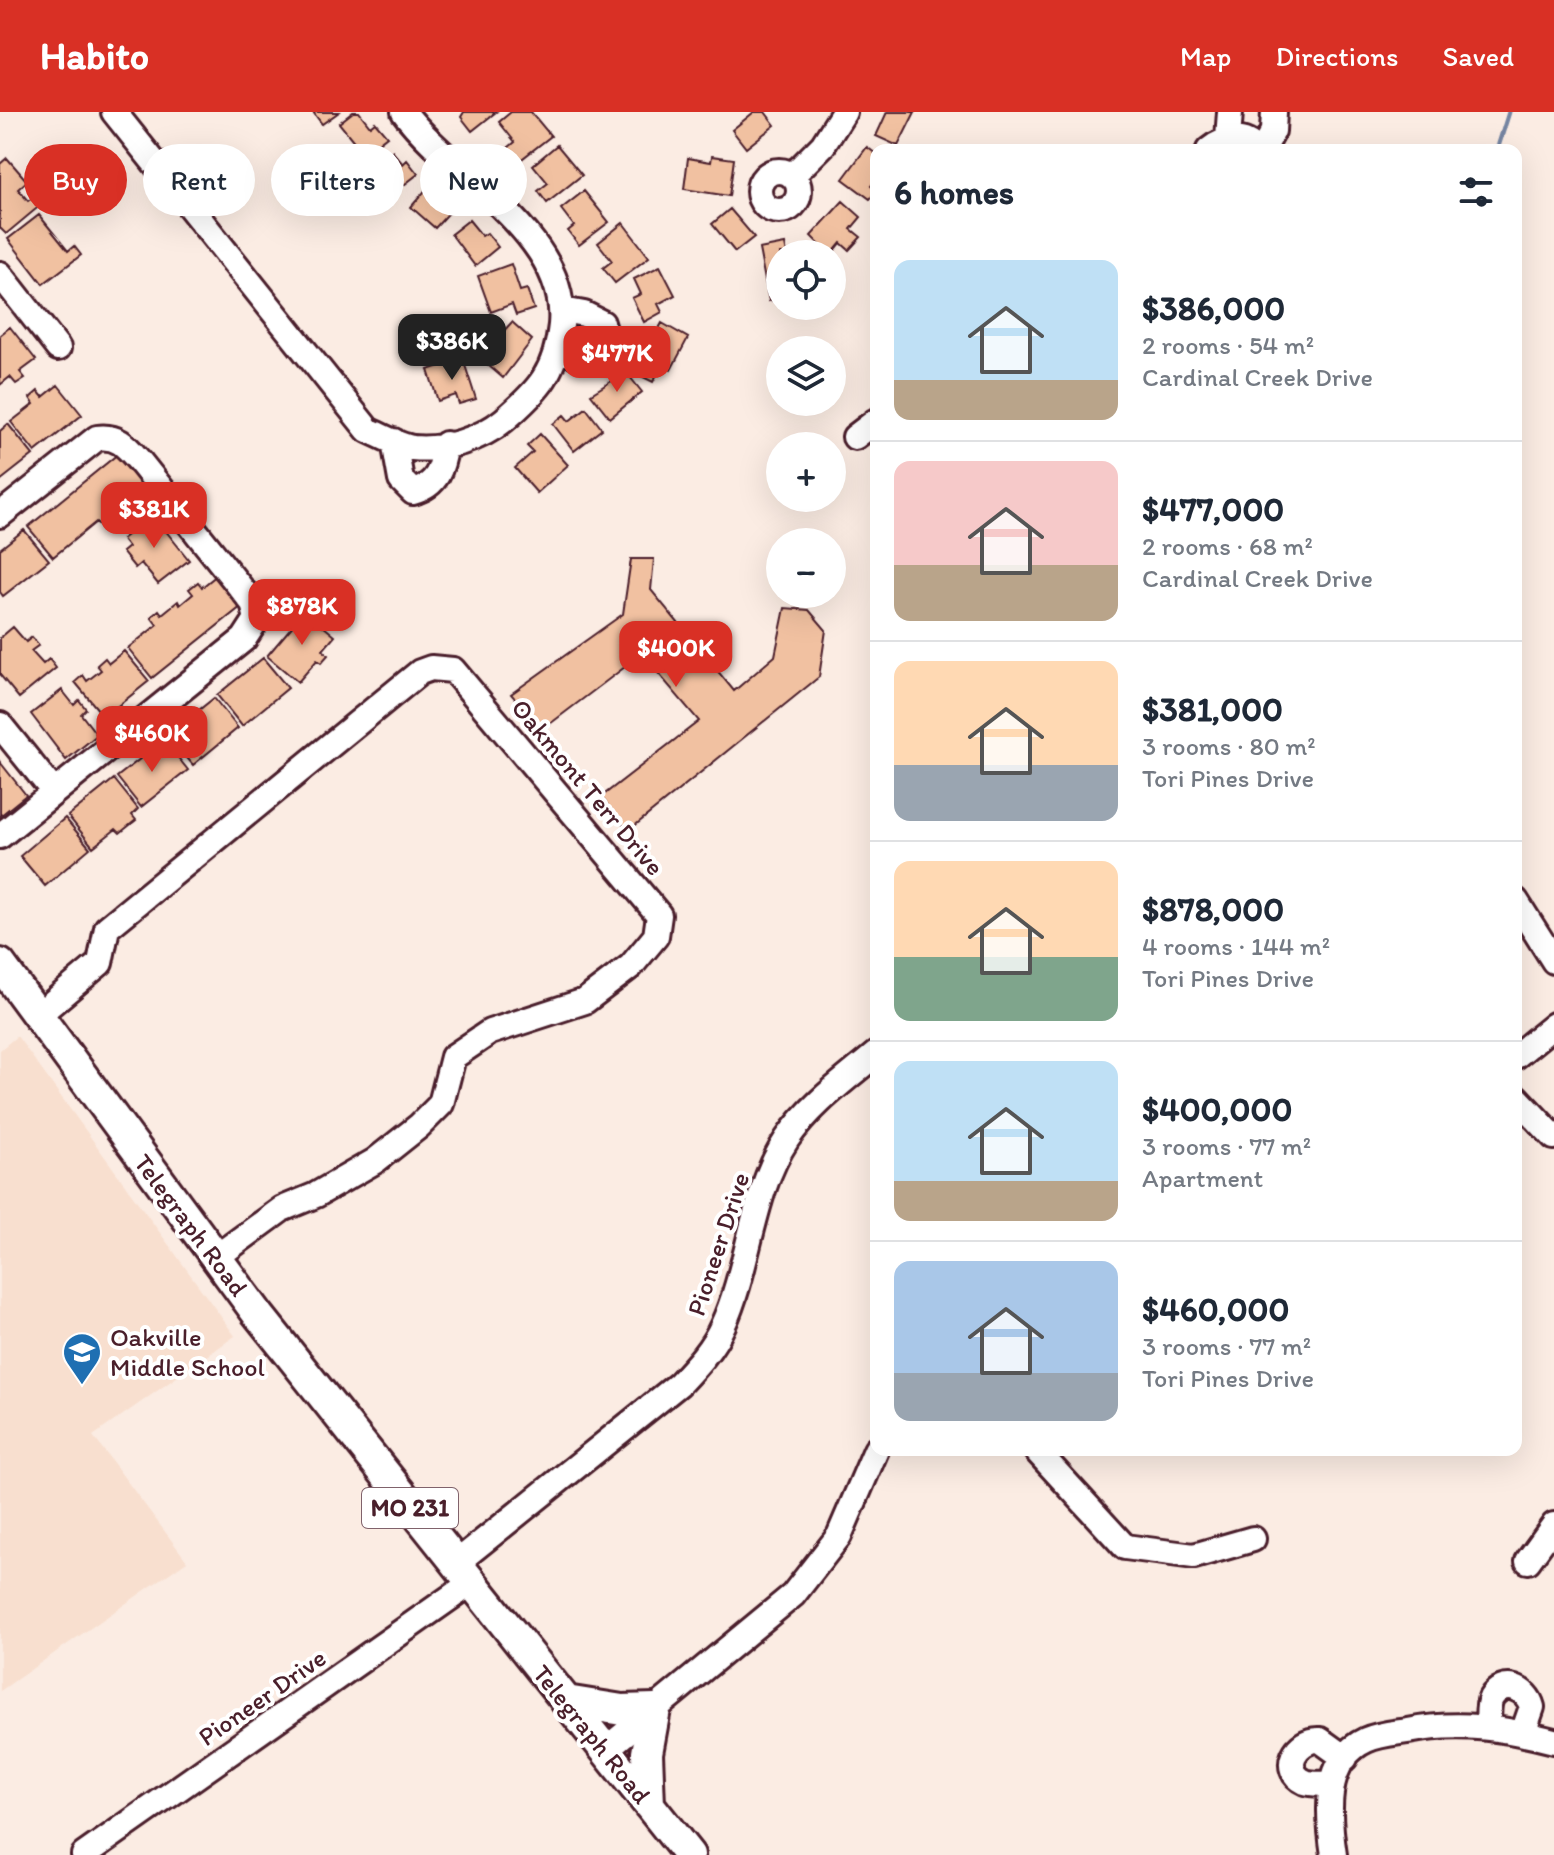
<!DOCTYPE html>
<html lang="en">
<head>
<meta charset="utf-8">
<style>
	:root { --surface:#fff; --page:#f6f6f7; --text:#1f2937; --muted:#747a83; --line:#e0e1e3; --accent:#d93025 }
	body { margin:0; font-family:Itim,sans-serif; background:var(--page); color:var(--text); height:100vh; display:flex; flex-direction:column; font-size:30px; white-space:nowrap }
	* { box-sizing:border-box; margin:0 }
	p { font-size:26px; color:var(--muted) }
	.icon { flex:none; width:44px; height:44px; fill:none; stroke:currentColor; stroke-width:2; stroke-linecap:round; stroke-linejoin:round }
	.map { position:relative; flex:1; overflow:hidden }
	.sheet { position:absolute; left:870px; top:32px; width:652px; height:1312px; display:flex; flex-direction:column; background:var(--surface); border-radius:16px; box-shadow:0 8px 32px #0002 }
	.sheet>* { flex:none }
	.banner { position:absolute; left:24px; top:32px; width:726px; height:72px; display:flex; gap:16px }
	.tools { position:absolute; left:766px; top:128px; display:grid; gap:16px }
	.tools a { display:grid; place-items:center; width:80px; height:80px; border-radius:50%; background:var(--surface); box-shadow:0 8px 32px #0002; font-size:40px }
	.price { position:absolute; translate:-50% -68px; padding:0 18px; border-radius:16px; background:var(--accent); color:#fff; font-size:26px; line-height:52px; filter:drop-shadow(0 2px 4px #0008) }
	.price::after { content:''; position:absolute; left:50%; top:48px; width:24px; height:18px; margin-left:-12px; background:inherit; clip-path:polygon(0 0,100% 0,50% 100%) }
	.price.current { background:#222; color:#fff }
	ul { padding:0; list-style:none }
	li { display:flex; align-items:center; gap:24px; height:200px; padding:0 24px }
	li+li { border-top:2px solid var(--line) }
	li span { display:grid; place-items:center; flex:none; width:224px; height:160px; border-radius:16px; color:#555 }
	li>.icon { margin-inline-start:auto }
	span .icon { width:96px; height:96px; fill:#fffc; stroke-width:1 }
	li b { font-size:34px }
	h2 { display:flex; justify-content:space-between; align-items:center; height:96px; padding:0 24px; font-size:34px }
	.chip { padding:0 28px; border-radius:36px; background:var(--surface); box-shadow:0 8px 32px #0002; font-size:28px; line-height:72px }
	.chip.current { background:var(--accent); color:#fff }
	header { display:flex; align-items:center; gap:48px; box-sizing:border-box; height:112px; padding:0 40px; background:var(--accent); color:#fff }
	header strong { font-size:38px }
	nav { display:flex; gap:44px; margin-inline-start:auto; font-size:28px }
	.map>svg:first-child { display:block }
</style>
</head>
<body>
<header>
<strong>Habito</strong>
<nav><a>Map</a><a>Directions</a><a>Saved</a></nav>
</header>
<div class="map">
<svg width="1554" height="1743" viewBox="0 0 1554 1743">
	<rect width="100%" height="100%" fill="#fbece3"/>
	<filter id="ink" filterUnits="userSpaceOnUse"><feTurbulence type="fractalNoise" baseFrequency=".0125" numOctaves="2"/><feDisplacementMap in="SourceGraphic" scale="16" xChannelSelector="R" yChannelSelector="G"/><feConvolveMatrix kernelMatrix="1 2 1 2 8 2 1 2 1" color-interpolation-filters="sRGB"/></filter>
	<g filter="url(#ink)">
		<path fill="#f8dfcf" d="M17,924L235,1224L93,1324L187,1449L0,1579V938Z"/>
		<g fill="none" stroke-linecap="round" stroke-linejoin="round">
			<path stroke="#7484a1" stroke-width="5" d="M1497,38L1509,0"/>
		</g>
		<path fill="#f1c1a1" stroke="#4a1f2b" stroke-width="2" d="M313,0H339L322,12Z
			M353,0H359L370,14L375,10L387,24L364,42L339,11Z
			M464,0H496L472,19L461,5Z
			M511,0H531L551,24L514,53L503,40L515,30L499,10Z
			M754,0H765L775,13L746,36L732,18Z
			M887,0H915L898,34L876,24Z
			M557,33L582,63L547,91L538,79L548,71L533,53Z
			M867,35L876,42V68L871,74L876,79L870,87L843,67Z
			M392,39L403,52L407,48L418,62L392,82L371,56Z
			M712,44L734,47L729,84L684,77L688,46L711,50Z
			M7,46L27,69L18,77L28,89L35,84L42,92L6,122L0,116V52Z
			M429,74L457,92L435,116L411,95Z
			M584,79L609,110L579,133L568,119L574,114L561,97Z
			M843,89L861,105L851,117L861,125L849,138L841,131L832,142H820L816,138L820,133L811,124Z
			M730,97L754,125L735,140L712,112Z
			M39,103L68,139L74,134L81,143L43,172L8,127Z
			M469,108L482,124L487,121L498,135L475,154L451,122Z
			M623,111L649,145L615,171L603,156L612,149L598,131Z
			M785,132L787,142H780V187L769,189L759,137Z
			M511,152L520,179L527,177L534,197L516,203L512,192L491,200L478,164Z
			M660,154L675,183L658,192L662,200L644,210L632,186L641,182L634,167Z
			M512,210L532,228L503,266L482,248L493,235L486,229L495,218L500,223Z
			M662,211L688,226L671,258L662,253L653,270L635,261Z
			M10,215L36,248L20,260L25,266L16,272L10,265L0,273V223Z
			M463,247L476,287L459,292L456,283L438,289L428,258Z
			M626,260L642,280L610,306L591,282Z
			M58,273L82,303L35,340L11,310L34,292L30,286L38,279L43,285Z
			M586,296L602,317L574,339L553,312L564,303L569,309Z
			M8,312L33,343L0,369V319Z
			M540,322L568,353L537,381L515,356L533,340L527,334Z
			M118,342L143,373L105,404L109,408L101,415L96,410L53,445L28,415Z
			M153,403L189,448L158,472L141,451L135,456L122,440L128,435L122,427Z
			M24,418L49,448L3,484L0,480V437Z
			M631,447H654L651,478L734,579L775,544L785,496L809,498L826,518L819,565L628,719L601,685L699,609L642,542L542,618L511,582L623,502Z
			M217,463L242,494L152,566L128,536L157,513L151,505L159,498L162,502L178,489L180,493L193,482L189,477L198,470L202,475Z
			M305,499L335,524L323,538L328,543L321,551L317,548L298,570L267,544Z
			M13,515L26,530L32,525L39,533L31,539L43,552L49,547L56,556L19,586L0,563V526Z
			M124,539L149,569L104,605L75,570L83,563L87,569L101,558L97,553L105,546L109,551Z
			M263,546L288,576L242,614L217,583Z
			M62,578L74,593L79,588L86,597L81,602L97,623L66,648L31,602Z
			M214,586L238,616L193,653L168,623Z
			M164,628L188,658L141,695L117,665Z
			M0,650L26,683L0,704Z
			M114,667L138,697L132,703L136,708L120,721L116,717L93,735L68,704Z
			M65,706L90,736L45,774L20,744Z"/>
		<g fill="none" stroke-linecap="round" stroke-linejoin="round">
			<g stroke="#4a1f2b" stroke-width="30">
				<path id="minor" d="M114,0L368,318C382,324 399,334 413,336C444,339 481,327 504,308C539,278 556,260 561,213C569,122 451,64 404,0
					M1228,27L1230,0
					M1209,38C1224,26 1243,22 1257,38
					M1263,38L1273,19L1274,0
					M759 79a20 20 0 1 1 40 0a20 20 0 1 1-40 0Z
					M792,64L823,33L844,0
					M0,162L58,236
					M558,237C579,246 595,247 606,225L602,211L584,202L562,198
					M855,325L876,309
					M394,329L401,368L413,380C438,373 442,356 446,332
					M0,403L97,326C119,323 127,335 141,351L253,491L257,507L244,527L0,724
					M0,613L54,680
					M1516,789L1554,849
					M38,903L100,851L107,816L420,560L431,556L453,558L659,803L656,824L631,854L585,889L490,920L453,945L441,992L419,1014L375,1049L316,1083L282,1097L215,1146
					M1516,944L1554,913
					M1516,985L1554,1025
					M1036,1338L1125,1435L1194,1444L1253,1427
					M1528,1449L1554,1413
					M455,1452L679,1272C696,1254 713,1236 723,1213C750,1154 751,1081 787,1027C810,993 845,968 876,942
					M1488,1614C1489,1605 1487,1594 1491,1586C1503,1566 1527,1576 1532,1595L1523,1621
					M605,1638L793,1483L839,1424L876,1338
					M1331,1672C1323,1671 1313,1673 1305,1670C1279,1658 1296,1626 1320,1628L1345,1646
					M84,1743L471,1471
					M1334,1743C1328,1704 1322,1648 1366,1628C1379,1622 1395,1621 1408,1619C1460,1609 1504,1616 1554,1629"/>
			</g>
			<g stroke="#4a1f2b" stroke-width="36">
				<path id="major" d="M0,852L257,1201L689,1743
					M566,1589L622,1598L655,1597L647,1641L649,1693"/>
			</g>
			<use href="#minor" stroke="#fff" stroke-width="24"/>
			<use href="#major" stroke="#fff" stroke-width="30"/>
		</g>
	</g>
	<defs>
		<g id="school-pin" transform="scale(2)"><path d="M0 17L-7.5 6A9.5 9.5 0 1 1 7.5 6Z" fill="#1f6fb2" stroke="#fff"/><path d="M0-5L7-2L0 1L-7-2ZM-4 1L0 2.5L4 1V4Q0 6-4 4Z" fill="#fff"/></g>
	</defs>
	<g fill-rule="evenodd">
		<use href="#school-pin" x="82" y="1240"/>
	</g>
	<g text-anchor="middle" stroke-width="8" stroke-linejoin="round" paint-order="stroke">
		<rect fill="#fff" stroke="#80626b" stroke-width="2" x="362" y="1376" width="96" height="40" rx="6"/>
		<g font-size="24" font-weight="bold" fill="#4a1f2b">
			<text x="410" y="1404">MO 231</text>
		</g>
		<g font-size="26" fill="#4a1f2b" stroke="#fff">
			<text transform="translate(588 675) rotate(50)" y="9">Oakmont Terr Drive</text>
			<text transform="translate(191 1113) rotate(53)" y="9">Telegraph Road</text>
			<text transform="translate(718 1132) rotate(-72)" y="9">Pioneer Drive</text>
			<text transform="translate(262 1585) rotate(-35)" y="9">Pioneer Drive</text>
			<text transform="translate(592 1622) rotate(51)" y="9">Telegraph Road</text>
		</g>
		<g font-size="26" fill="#4a1f2b" stroke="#fff" text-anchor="start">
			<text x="110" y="1234">Oakville<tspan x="110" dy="30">Middle School</tspan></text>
		</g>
	</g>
</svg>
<div class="tools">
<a><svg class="icon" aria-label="locate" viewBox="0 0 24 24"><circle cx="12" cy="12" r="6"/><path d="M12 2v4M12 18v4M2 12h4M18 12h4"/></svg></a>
<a><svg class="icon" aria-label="layers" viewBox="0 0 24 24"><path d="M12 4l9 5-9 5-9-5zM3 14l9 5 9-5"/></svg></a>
<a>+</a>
<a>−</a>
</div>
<b class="price current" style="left:452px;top:270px">$386K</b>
<b class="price" style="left:617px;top:282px">$477K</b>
<b class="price" style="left:154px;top:438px">$381K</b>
<b class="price" style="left:302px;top:535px">$878K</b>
<b class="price" style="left:676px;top:577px">$400K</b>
<b class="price" style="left:152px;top:662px">$460K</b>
<div class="banner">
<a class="chip current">Buy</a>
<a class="chip">Rent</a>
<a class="chip">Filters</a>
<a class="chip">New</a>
</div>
<section class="sheet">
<h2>6 homes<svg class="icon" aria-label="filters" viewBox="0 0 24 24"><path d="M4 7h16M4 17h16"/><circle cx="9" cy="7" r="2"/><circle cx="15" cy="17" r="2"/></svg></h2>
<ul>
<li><span style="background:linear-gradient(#bfe0f5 75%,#b9a48a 0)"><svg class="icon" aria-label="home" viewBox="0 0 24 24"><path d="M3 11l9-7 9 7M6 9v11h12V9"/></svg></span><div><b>$386,000</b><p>2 rooms · 54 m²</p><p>Cardinal Creek Drive</p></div></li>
<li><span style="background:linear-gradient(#f6c9c9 65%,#b9a48a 0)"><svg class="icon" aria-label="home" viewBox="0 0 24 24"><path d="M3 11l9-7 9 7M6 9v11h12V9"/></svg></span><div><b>$477,000</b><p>2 rooms · 68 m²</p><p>Cardinal Creek Drive</p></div></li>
<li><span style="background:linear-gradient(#ffd9b3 65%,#9aa5b1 0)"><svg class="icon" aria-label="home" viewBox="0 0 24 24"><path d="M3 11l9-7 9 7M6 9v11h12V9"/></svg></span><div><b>$381,000</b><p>3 rooms · 80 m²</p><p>Tori Pines Drive</p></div></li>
<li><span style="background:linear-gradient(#ffd9b3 60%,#7fa58c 0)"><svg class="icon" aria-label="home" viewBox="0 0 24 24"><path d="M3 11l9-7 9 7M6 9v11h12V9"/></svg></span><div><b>$878,000</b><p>4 rooms · 144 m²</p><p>Tori Pines Drive</p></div></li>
<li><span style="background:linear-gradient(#bfe0f5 75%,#b9a48a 0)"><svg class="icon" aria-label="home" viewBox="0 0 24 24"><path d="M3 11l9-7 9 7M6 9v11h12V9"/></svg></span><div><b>$400,000</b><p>3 rooms · 77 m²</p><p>Apartment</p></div></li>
<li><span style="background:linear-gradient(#a9c7e8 70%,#9aa5b1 0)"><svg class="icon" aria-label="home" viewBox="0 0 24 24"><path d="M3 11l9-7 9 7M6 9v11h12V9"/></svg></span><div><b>$460,000</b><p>3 rooms · 77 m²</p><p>Tori Pines Drive</p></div></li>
</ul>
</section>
</div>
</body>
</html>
